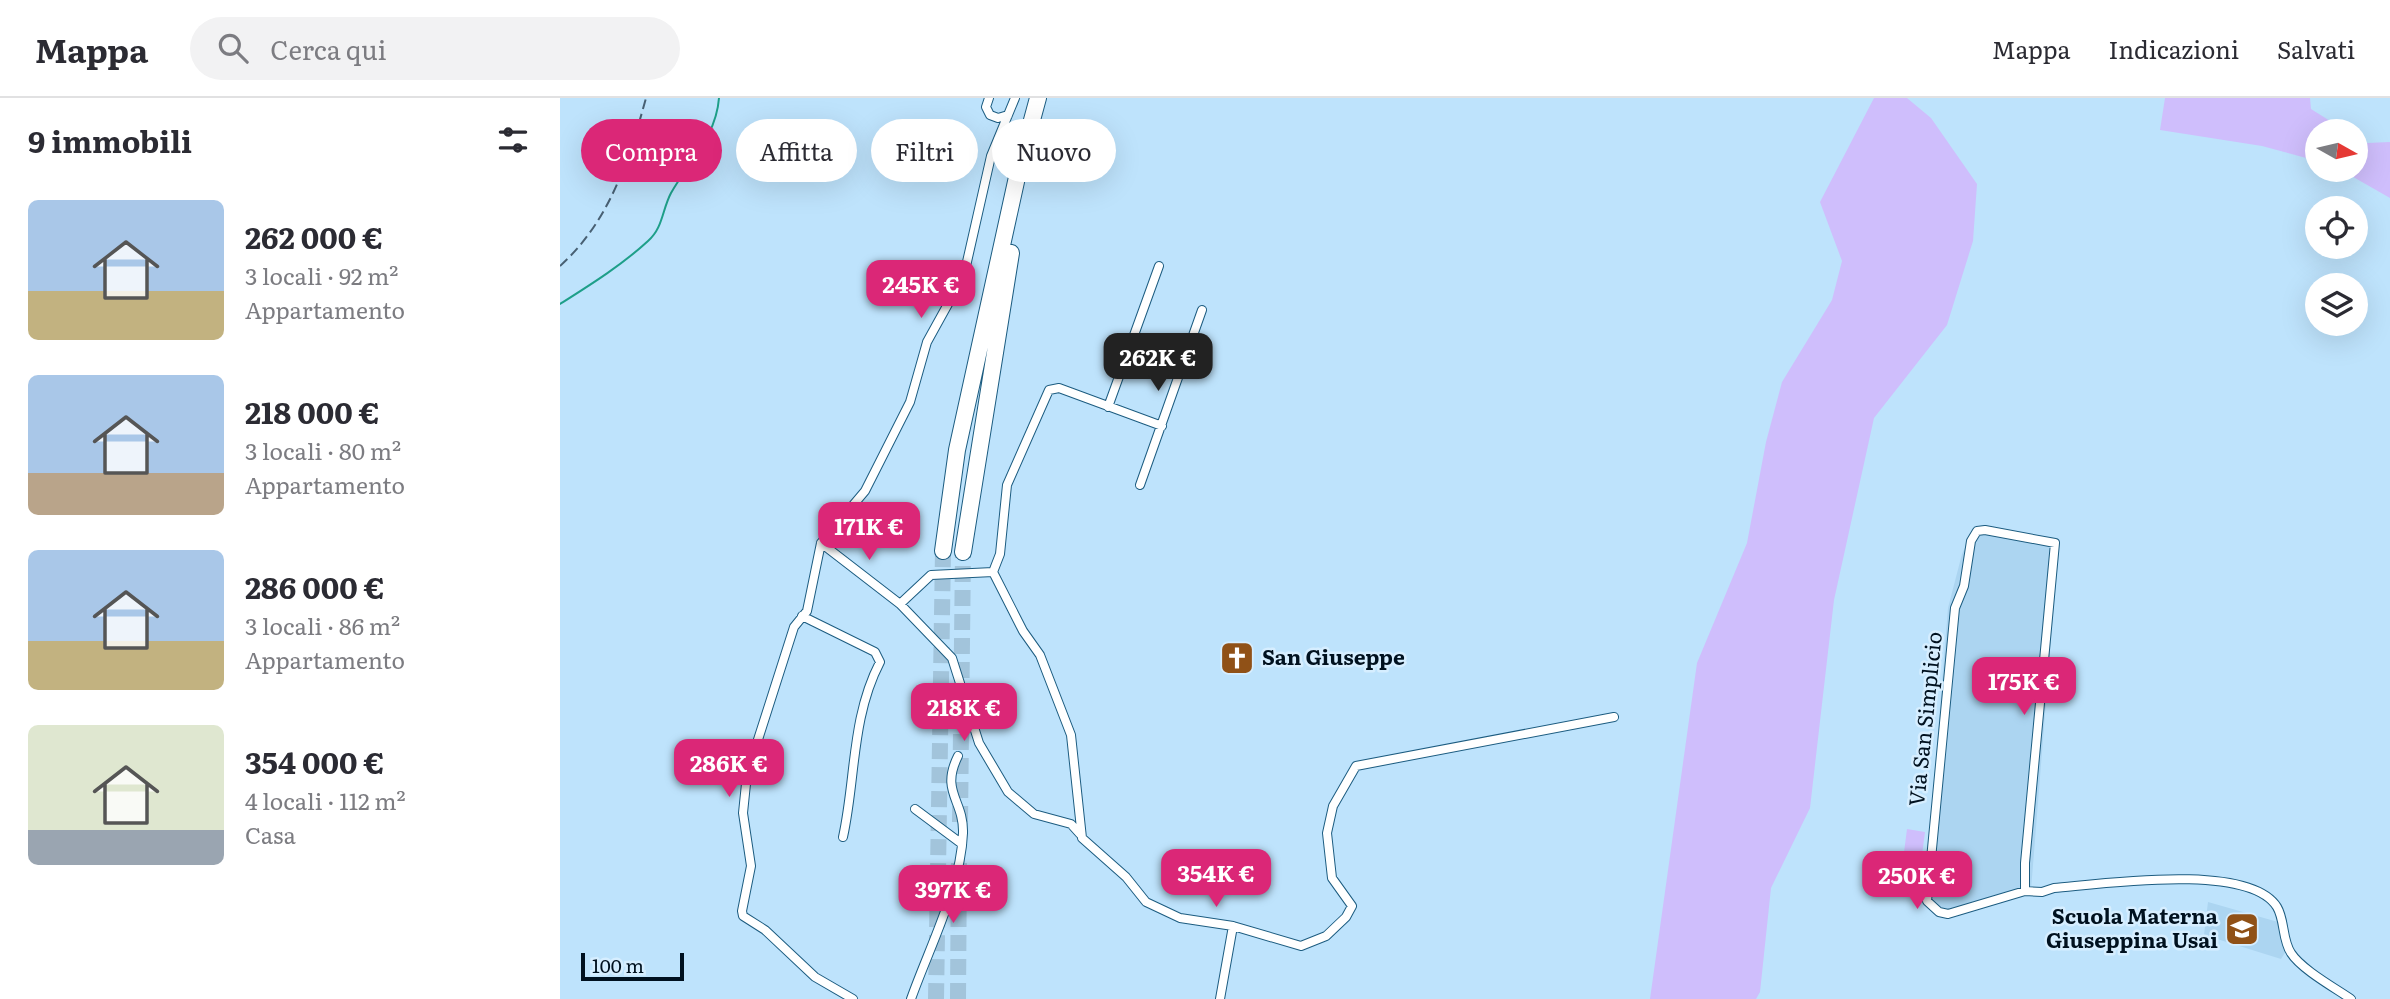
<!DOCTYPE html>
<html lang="it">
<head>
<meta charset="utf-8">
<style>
	:root { --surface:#fff; --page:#f2f2f3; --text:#2b2b33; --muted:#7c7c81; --line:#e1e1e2; --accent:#db2777 }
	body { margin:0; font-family:Literata,serif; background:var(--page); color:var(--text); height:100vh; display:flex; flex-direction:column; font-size:26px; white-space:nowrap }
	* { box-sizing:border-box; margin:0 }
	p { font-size:23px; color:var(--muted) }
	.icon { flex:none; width:38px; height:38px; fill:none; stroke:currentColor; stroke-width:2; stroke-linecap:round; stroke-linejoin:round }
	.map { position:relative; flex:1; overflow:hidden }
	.drawer { display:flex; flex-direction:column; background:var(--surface); width:560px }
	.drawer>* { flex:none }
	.guide { position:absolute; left:21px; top:21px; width:665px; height:63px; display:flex; gap:14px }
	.needle { width:46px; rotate:98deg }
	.controls { position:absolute; left:1745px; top:21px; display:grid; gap:14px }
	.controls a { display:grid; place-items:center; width:63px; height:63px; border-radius:50%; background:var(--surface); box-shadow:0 7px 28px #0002; font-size:35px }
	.scale { position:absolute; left:21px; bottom:18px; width:103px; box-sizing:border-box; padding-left:7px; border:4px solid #00111f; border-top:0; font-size:19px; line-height:24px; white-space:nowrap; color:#00111f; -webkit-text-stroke:5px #d6eeff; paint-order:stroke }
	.price { position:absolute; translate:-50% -60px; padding:0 16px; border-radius:14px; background:var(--accent); color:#fff; font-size:23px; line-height:46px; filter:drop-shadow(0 2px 4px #0008) }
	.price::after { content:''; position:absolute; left:50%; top:42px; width:21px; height:16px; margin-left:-10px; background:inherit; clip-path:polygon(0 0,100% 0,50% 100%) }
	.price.selected { background:#222; color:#fff }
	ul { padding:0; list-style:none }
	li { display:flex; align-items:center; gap:21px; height:175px; padding:0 28px }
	li span { display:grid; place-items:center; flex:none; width:196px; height:140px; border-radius:10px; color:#555 }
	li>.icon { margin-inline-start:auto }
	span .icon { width:84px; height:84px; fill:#fffc; stroke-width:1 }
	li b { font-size:30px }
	h2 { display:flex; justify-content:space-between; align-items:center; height:84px; padding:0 28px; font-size:30px }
	.chip { padding:0 24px; border-radius:32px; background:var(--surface); box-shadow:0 7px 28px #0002; font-size:24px; line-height:63px }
	.chip.selected { background:var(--accent); color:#fff }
	header { display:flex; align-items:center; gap:42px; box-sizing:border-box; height:98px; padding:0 35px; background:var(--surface); border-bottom:2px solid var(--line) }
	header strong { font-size:33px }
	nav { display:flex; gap:38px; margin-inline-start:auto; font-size:24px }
	.search { width:490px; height:63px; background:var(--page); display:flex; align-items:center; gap:18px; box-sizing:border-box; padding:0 24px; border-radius:38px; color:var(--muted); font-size:26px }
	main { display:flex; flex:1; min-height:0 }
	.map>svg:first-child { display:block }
</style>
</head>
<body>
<header>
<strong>Mappa</strong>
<div class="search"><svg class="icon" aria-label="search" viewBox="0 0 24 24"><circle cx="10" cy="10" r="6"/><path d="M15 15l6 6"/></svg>Cerca qui</div>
<nav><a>Mappa</a><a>Indicazioni</a><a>Salvati</a></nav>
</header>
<main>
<section class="drawer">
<h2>9 immobili<svg class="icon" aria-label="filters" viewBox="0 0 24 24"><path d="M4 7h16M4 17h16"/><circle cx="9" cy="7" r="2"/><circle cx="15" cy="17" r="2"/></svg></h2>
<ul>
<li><span style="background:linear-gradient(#a9c7e8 65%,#c2b280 0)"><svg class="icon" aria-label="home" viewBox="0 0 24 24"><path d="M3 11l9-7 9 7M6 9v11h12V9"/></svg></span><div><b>262 000 €</b><p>3 locali · 92 m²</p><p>Appartamento</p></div></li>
<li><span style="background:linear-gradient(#a9c7e8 70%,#b9a48a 0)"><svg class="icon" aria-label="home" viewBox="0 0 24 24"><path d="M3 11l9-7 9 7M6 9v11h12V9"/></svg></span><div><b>218 000 €</b><p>3 locali · 80 m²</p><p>Appartamento</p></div></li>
<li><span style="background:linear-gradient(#a9c7e8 65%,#c2b280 0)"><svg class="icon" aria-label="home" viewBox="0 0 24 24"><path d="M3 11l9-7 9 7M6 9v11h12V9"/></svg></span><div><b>286 000 €</b><p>3 locali · 86 m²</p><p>Appartamento</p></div></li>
<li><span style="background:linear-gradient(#dfe7d0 75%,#9aa5b1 0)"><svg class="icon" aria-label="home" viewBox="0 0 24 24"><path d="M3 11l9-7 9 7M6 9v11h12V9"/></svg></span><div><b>354 000 €</b><p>4 locali · 112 m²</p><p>Casa</p></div></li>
</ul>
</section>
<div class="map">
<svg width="1830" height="901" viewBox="0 0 1830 901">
	<rect width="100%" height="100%" fill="#bee3fc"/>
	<path fill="#acd5f1" d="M1438,430L1499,441L1471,792L1378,816L1365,793L1388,510L1402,456L1411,436L1419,431Z
		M1648,804L1718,824L1726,853L1721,861L1644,837Z"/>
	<path fill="#cfbefc" d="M1314,0H1347L1371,20L1417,86L1413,143L1387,227L1314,320L1274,502L1250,710L1211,790L1200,894L1196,901H1090L1137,565L1187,445L1206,344L1222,284L1272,202L1282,163L1260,104Z
		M1605,0H1750L1751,11L1786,33H1757V63L1702,48L1600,32Z
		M1796,42L1807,45L1830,44V100L1781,72H1796Z
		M1347,731L1365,734L1360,772L1342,770Z"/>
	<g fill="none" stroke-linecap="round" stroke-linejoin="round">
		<path stroke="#1e9f89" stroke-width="2" d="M0,206C30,187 62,167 88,143C103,130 102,112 111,95C129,63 156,39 159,0"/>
		<path stroke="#a2c4db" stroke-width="16" stroke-dasharray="16 8" stroke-linecap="butt" d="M400,724L403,454
			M376,901L383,453
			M398,901L399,760"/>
		<g stroke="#1c5c80" stroke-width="10">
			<path id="street" d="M429,0L426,9L430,17L438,20L448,17
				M548,309L599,168
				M580,387L642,212
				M261,445L247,513L234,529L187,676L183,715L191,768L182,813L183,818L205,832L255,879L293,901
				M261,445L305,393L350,304L367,244L404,177L431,58L455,0
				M261,445L340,506L392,560L419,645L448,694L474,716L511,726L520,736
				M433,474L440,456L447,387L489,292L499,290L602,328
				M340,506L371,477L433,474L463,533L480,557L511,637L522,740L566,779L586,804L620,820L673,828L741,848L766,838L786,819L792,808L772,780L767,735L773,708L796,668L1054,619
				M242,518L315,554L320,564C291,620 296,680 283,739
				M355,711L402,746
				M1465,793V765L1495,445L1425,432L1417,433L1411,443L1404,488L1395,510L1367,803L1379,814L1388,816L1465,793L1482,794L1494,790C1541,786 1689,764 1717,809C1725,822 1722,842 1731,855C1741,871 1775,890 1791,901
				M351,901C369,850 401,789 403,735C404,702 380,694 398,658
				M660,901L673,828"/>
		</g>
		<g stroke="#1c5c80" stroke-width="18">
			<path id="highway" d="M383,453L397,352L459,70L478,0
				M403,454L451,155"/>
		</g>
		<use href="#street" stroke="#fff" stroke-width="8"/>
		<use href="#highway" stroke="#fff" stroke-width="16"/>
		<path stroke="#486073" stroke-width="2" stroke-dasharray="10 5" stroke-linecap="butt" d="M0,168C49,124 69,62 86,0"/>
	</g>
	<defs>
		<g id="church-square" transform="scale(1.75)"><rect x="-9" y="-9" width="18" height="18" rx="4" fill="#905117" stroke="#d6eeff"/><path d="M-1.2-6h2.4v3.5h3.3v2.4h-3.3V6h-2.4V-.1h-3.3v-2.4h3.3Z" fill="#fff"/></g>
		<g id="school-square" transform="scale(1.75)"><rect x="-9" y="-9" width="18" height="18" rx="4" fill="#905117" stroke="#d6eeff"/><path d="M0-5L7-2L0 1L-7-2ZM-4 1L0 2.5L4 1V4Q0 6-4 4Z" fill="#fff"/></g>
	</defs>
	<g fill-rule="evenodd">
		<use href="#church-square" x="677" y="560"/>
		<use href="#school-square" x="1682" y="831"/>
	</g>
	<g text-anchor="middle" stroke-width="5" stroke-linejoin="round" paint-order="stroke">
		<g font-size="21" font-weight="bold" fill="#00111f" stroke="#d6eeff" text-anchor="start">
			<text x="702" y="567">San Giuseppe</text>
			<text x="1658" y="826" text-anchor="end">Scuola Materna<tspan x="1658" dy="24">Giuseppina Usai</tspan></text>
		</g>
		<g font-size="21" fill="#00111f" stroke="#d6eeff">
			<text transform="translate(1366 621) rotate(-84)" y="7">Via San Simplicio</text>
		</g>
	</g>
</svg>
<div class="controls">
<a><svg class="needle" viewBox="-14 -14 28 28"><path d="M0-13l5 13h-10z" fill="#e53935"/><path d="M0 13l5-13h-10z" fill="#7c7c81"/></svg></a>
<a><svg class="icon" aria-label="locate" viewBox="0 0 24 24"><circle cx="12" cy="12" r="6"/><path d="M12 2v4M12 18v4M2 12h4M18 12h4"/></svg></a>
<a><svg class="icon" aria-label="layers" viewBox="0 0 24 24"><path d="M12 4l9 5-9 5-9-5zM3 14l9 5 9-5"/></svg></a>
</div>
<div class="scale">100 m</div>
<b class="price" style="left:361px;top:222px">245K €</b>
<b class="price selected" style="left:598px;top:295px">262K €</b>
<b class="price" style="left:309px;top:464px">171K €</b>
<b class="price" style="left:1464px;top:619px">175K €</b>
<b class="price" style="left:404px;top:645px">218K €</b>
<b class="price" style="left:169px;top:701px">286K €</b>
<b class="price" style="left:656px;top:811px">354K €</b>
<b class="price" style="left:1357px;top:813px">250K €</b>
<b class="price" style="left:393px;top:827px">397K €</b>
<div class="guide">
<a class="chip selected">Compra</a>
<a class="chip">Affitta</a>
<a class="chip">Filtri</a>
<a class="chip">Nuovo</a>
</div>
</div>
</main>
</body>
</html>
